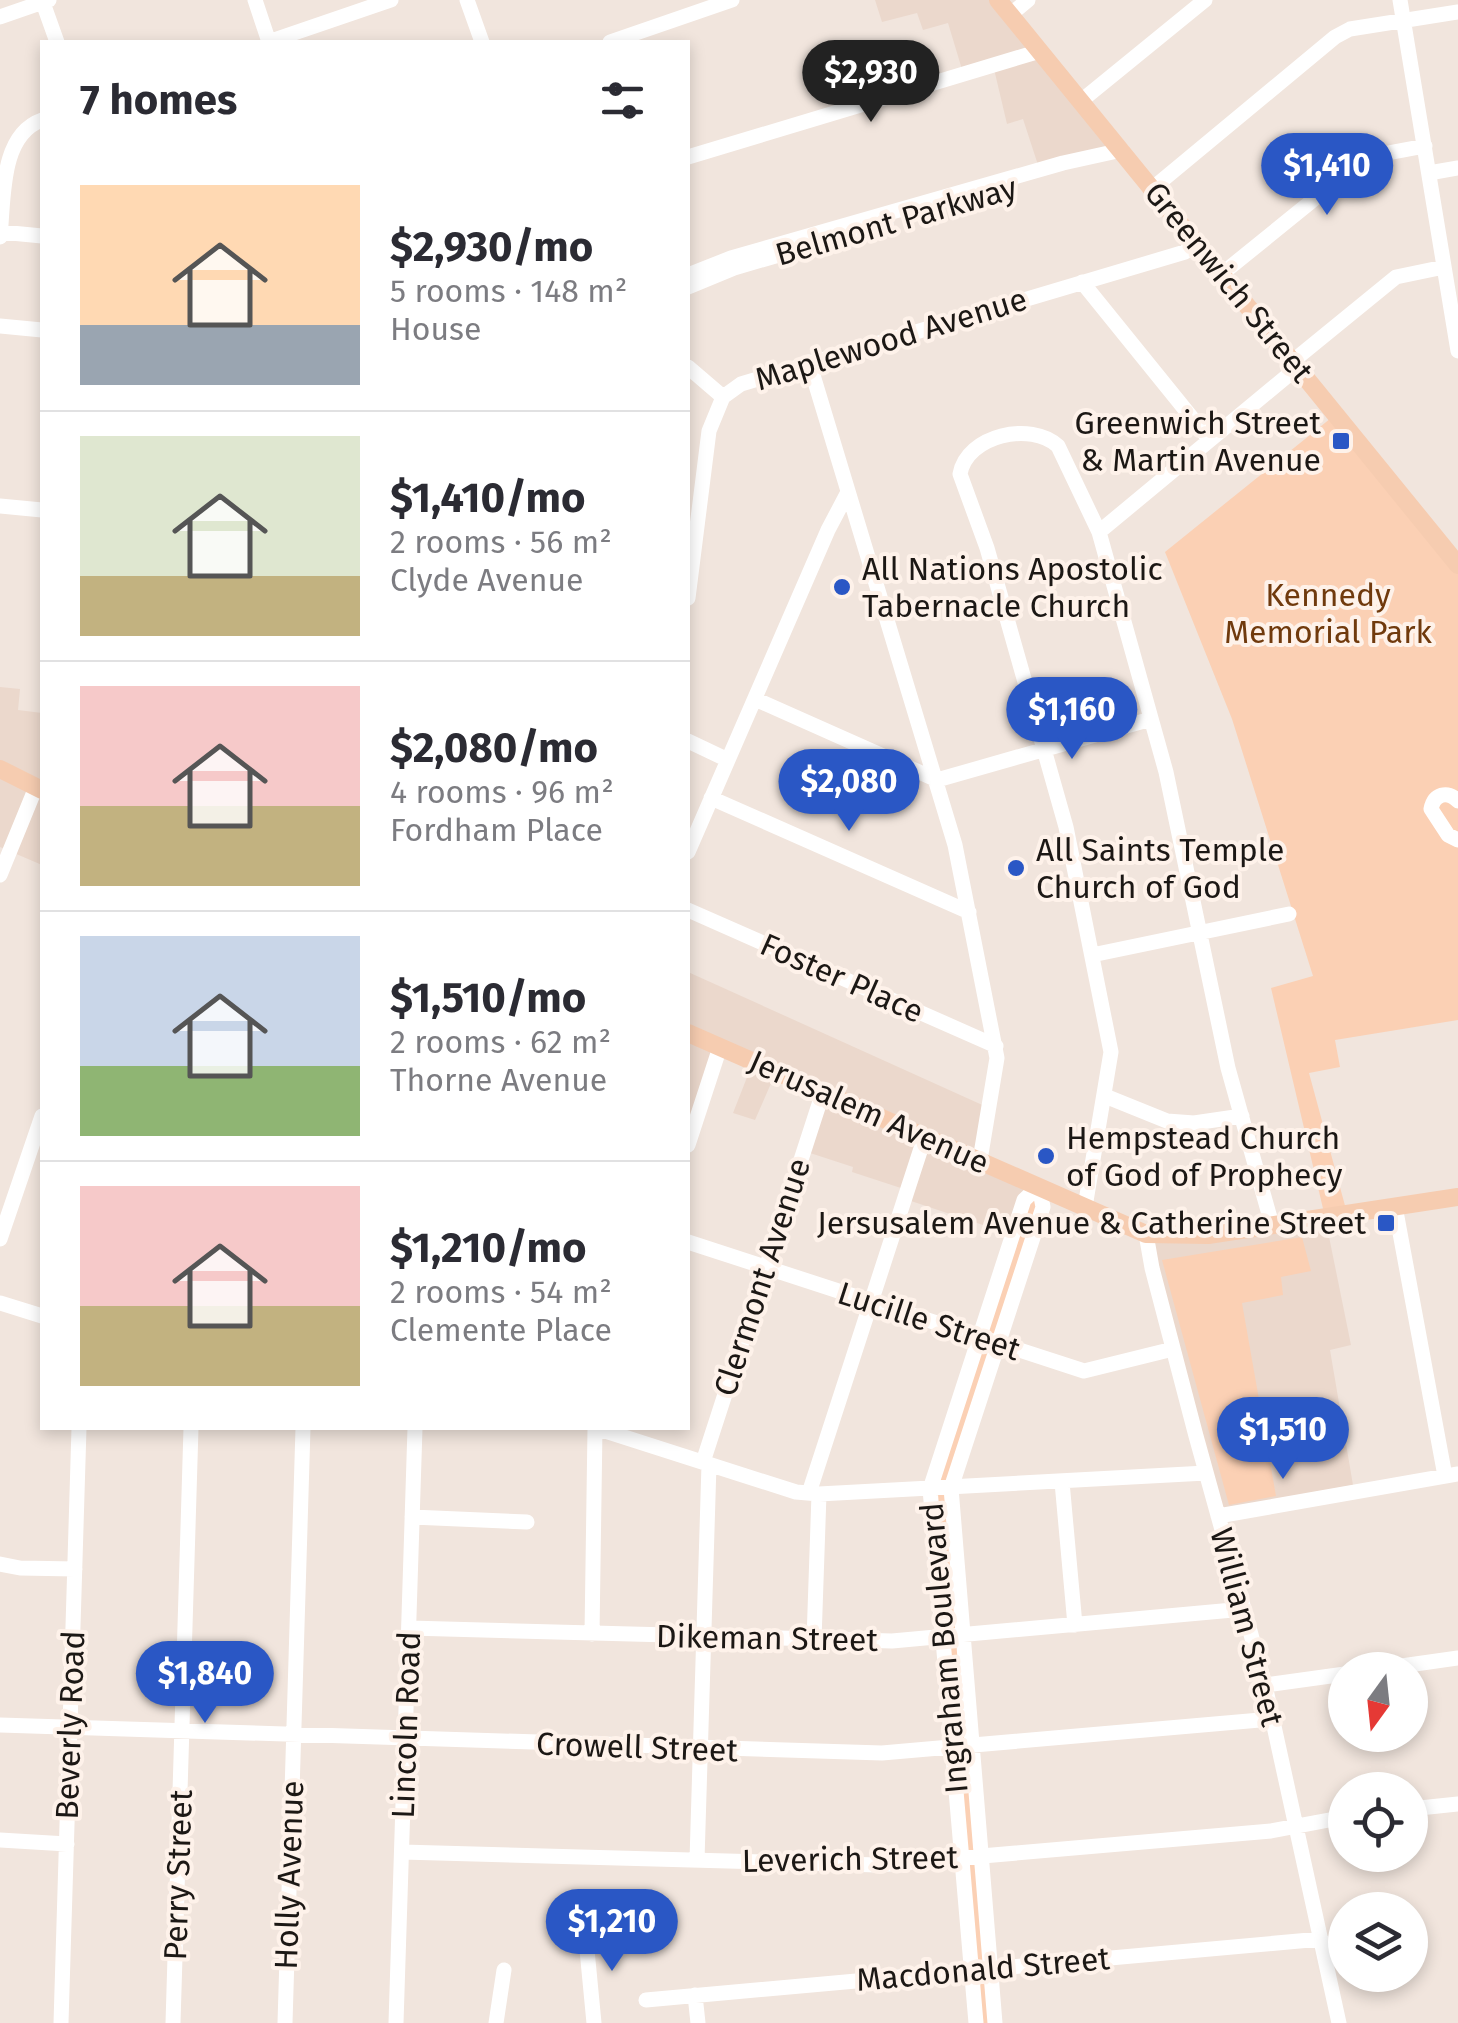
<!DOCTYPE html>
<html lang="en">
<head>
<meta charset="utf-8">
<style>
	:root { --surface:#fff; --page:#f7f7f7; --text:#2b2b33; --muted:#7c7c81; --line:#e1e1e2; --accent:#2a57c5 }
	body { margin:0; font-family:"Fira Sans",sans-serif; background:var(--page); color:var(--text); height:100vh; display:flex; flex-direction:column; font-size:38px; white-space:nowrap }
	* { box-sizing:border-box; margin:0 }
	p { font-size:32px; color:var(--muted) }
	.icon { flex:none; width:55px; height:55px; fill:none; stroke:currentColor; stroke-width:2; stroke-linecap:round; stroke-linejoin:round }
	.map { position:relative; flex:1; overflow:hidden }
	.details { position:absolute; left:40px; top:40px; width:650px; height:1390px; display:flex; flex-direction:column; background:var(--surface); border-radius:0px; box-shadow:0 5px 15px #0003 }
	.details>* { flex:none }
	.needle { width:65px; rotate:195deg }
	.controls { position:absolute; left:1328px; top:1652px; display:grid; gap:20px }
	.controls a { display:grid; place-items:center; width:100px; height:100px; border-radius:50%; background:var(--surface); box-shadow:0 5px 15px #0003; font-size:50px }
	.price { position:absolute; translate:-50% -85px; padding:0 22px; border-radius:35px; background:var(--accent); color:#fff; font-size:32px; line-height:65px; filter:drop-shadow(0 2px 5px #0008) }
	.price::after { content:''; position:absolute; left:50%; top:60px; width:30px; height:22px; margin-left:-15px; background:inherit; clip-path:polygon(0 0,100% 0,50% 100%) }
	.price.on { background:#222; color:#fff }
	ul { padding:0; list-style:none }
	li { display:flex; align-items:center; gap:30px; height:250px; padding:0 40px }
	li+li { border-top:2px solid var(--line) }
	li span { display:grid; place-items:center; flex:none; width:280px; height:200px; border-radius:0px; color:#555 }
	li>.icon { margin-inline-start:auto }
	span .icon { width:120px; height:120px; fill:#fffc; stroke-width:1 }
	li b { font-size:42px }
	h2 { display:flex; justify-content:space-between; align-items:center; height:120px; padding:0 40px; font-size:42px }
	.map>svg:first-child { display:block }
</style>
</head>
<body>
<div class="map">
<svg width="1458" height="2023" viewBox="0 0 1458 2023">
	<rect width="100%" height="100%" fill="#f1e5dd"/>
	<path fill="#ebd8cc" d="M875,0H998L1121,150L1039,168L1023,119L1007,124L994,69L964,76L948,23L923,30L917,13L882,22Z
		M0,687L20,689L18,710L42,713V865L0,847Z
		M688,972L989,1108L980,1160L1039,1186L1013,1235L905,1199L907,1190L852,1172L853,1167L804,1151L823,1093L776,1072L755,1120L733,1113L753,1062L720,1047L688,1133Z
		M1325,1217L1351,1345L1330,1350L1353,1485L1217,1511L1146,1234Z"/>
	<path fill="#fbd0b4" d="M1336,414L1458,565V1020L1335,1040L1340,1067L1309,1073L1347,1213L1325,1217L1271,988L1313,976L1232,719L1165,552Z
		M1039,1186L1043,1207L951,1488L995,2023H976L930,1489L1024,1201Z
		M1302,1237L1311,1271L1281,1277L1283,1295L1242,1303L1276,1496L1229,1505L1162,1260Z"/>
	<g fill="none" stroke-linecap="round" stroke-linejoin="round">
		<path stroke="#fff" stroke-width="15" d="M42,0L57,42
			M255,0L269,42
			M467,0L482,42
			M1400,0L1458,351
			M1010,15L1028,0
			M0,17L49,0
			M268,42L391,0
			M610,42L732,0
			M1081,101L1205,0
			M688,157L1040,51
			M1429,173L1458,168
			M1153,188L1335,37L1350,29L1458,12
			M1,232L42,236
			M0,237C4,198 0,135 42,120
			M1223,273L1360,162L1372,156L1425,146
			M688,275L731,258L1063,163L1122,150
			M1082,282L1209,439
			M688,287L734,268L886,224
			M0,326L42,330
			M1293,361L1396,277L1444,267
			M809,362L955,845L997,1058L980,1160
			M688,367L723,397
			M0,506L42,510
			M1099,532L1298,367
			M688,598L709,431L723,397L741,384L1185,252L1197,241
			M755,699L937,780L1151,719
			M688,741L728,760
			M711,798L969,912
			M1458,801C1447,790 1434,794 1431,809L1448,835L1458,840
			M688,852L828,530L848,492
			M0,875L36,787
			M688,910L996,1046
			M1092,955L1289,914
			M1105,1096L1167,1121L1194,1123L1242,1116
			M688,1145L720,1047
			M1395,1206L1445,1476
			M1085,1207L1111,1052L1066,827L987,548L960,474C967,435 1031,421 1058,446L1099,532L1166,772L1228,1068L1272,1225
			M1146,1234L1152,1268L1196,1436L1265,1685L1339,2023
			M0,1239L42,1116
			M688,1242L1084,1371L1173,1349
			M0,1303L42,1316
			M596,1428L796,1492L819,1494L1206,1473
			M703,1462L823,1092
			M1062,1482L1075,1625
			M809,1493L925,1136
			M1218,1516L1458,1474
			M412,1517L527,1522
			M0,1564L20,1568L75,1569
			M409,1628L892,1641L1244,1609
			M592,1634L595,1428
			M814,1640L819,1494
			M1373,1670L1458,1658
			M1265,1685L1345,1674
			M0,1725L882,1753L1272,1719
			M1410,1809L1458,1804
			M0,1840L67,1844
			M402,1852L878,1865L1271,1831L1345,1817
			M697,1860L709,1464
			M585,1929L594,2023
			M695,1995L698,2023
			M646,2000L1321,1939
			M61,2023L79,1428
			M173,2023L191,1428
			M285,2023L303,1428
			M396,2023L415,1428
			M496,2023L504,1970
			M976,2023L930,1489L1024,1200L1039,1186
			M995,2023L951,1488L1043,1207L1039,1186"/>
		<path stroke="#f6ccb0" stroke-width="18" d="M998,0L1458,565
			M0,769L42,790
			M688,1033L1146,1234L1208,1235L1458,1197"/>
	</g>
	<g fill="#2a57c5" stroke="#fef2ea" stroke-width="4">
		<rect x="1331" y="431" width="20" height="20" rx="5"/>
		<circle cx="842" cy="587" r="10"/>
		<circle cx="1016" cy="868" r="10"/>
		<circle cx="1046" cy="1156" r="10"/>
		<rect x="1376" y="1213" width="20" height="20" rx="5"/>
	</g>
	<g text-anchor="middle" stroke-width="8" stroke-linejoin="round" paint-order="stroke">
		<g font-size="32" fill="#1c1815" stroke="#fef2ea">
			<text transform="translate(896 221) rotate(-16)" y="11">Belmont Parkway</text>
			<text transform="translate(1229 282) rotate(51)" y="11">Greenwich Street</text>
			<text transform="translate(891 339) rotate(-17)" y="11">Maplewood Avenue</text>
			<text transform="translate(842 978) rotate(24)" y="11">Foster Place</text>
			<text transform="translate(869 1112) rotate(24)" y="11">Jerusalem Avenue</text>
			<text transform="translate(762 1277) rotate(-72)" y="11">Clermont Avenue</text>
			<text transform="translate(929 1321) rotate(18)" y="11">Lucille Street</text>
			<text transform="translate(1247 1627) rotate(75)" y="11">William Street</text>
			<text transform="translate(767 1638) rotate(1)" y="11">Dikeman Street</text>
			<text transform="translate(944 1648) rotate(-95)" y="11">Ingraham Boulevard</text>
			<text transform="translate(70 1725) rotate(-88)" y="11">Beverly Road</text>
			<text transform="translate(406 1725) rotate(-88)" y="11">Lincoln Road</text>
			<text transform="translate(637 1747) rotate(2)" y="11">Crowell Street</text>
			<text transform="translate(850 1859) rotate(-1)" y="11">Leverich Street</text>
			<text transform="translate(178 1875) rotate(-88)" y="11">Perry Street</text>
			<text transform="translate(289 1875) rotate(-88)" y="11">Holly Avenue</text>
			<text transform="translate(983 1969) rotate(-5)" y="11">Macdonald Street</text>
		</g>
		<g font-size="32" fill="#1c1815" stroke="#fef2ea" text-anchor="start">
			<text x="1321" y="434" text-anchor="end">Greenwich Street<tspan x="1321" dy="37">&amp; Martin Avenue</tspan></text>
			<text x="862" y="580">All Nations Apostolic<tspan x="862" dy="37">Tabernacle Church</tspan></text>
			<text x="1036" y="861">All Saints Temple<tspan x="1036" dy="37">Church of God</tspan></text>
			<text x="1066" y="1149">Hempstead Church<tspan x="1066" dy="37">of God of Prophecy</tspan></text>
			<text x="1366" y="1234" text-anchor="end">Jersusalem Avenue &amp; Catherine Street</text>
		</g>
		<g font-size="32" fill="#703a0d" stroke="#fef2ea">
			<text x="1328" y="606">Kennedy<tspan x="1328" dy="37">Memorial Park</tspan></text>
		</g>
	</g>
</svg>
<div class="controls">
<a><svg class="needle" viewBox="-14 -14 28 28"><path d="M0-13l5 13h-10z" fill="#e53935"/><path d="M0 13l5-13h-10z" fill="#7c7c81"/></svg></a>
<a><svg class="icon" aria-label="locate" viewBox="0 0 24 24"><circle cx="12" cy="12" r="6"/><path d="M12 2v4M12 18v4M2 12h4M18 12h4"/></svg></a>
<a><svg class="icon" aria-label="layers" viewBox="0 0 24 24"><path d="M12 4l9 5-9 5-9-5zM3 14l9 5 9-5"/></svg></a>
</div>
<b class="price on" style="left:871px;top:125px">$2,930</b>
<b class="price" style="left:1327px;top:218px">$1,410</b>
<b class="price" style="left:1072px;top:762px">$1,160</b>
<b class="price" style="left:849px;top:834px">$2,080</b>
<b class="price" style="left:1283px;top:1482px">$1,510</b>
<b class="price" style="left:205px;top:1726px">$1,840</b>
<b class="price" style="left:612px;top:1974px">$1,210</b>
<section class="details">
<h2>7 homes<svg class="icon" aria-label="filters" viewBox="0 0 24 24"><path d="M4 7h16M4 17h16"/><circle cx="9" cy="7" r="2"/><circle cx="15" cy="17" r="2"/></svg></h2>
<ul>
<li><span style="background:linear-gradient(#ffd9b3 70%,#9aa5b1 0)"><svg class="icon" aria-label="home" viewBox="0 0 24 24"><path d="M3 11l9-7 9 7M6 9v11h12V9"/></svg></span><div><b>$2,930/mo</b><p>5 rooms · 148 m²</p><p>House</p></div></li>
<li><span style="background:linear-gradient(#dfe7d0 70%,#c2b280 0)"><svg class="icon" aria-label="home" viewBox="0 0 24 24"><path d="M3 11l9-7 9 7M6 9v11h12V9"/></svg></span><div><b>$1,410/mo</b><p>2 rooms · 56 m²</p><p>Clyde Avenue</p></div></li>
<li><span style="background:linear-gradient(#f6c9c9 60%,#c2b280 0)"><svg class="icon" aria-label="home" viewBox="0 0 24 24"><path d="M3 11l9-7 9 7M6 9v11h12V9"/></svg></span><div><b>$2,080/mo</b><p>4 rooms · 96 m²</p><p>Fordham Place</p></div></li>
<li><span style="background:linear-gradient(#c9d6e8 65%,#8fb573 0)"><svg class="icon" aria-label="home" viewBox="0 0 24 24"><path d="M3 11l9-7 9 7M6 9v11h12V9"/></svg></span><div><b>$1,510/mo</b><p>2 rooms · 62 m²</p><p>Thorne Avenue</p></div></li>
<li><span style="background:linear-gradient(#f6c9c9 60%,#c2b280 0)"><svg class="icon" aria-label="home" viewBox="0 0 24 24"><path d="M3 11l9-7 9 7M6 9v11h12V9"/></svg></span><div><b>$1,210/mo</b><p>2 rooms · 54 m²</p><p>Clemente Place</p></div></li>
</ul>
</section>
</div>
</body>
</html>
